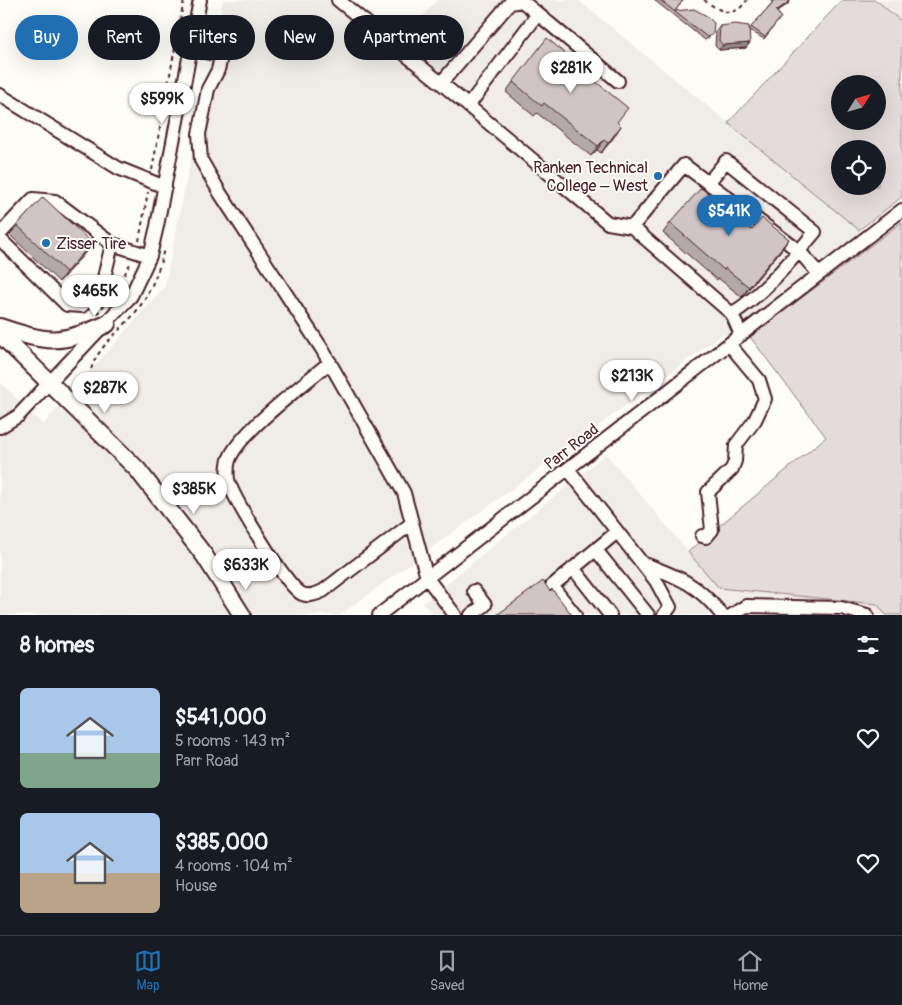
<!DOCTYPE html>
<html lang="en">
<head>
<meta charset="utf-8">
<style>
	:root { --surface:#171b24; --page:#20242c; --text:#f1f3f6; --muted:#9ea1a6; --line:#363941; --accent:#1f6fb2 }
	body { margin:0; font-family:Pangolin,sans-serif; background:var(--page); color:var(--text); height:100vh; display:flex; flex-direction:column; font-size:19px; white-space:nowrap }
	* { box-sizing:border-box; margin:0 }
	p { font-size:16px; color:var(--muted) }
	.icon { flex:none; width:28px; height:28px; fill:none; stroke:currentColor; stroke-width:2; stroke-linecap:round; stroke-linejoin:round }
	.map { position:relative; height:615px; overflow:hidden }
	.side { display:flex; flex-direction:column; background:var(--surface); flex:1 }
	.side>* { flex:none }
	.guide { position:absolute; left:15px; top:15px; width:500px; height:45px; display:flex; gap:10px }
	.needle { width:32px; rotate:53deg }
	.controls { position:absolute; left:831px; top:75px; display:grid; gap:10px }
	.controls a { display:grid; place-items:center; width:55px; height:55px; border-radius:50%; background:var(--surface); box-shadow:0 5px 20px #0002; font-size:25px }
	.price { position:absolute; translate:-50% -42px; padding:0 11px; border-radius:18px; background:#fff; color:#222; font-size:16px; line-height:32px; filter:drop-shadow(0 1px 2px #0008) }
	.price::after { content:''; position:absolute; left:50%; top:30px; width:15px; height:11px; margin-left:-8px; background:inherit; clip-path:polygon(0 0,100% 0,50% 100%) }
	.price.current { background:var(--accent); color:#fff }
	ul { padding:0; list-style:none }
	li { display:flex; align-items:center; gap:15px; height:125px; padding:0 20px }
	li span { display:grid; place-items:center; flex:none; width:140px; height:100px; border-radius:8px; color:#555 }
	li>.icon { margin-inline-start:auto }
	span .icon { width:60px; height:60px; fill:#fffc; stroke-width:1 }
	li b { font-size:21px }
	h2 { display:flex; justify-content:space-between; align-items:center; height:60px; padding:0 20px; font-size:21px }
	.tag { padding:0 18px; border-radius:22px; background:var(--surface); box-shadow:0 5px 20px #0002; font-size:18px; line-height:45px }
	.tag.current { background:var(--accent); color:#fff }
	.tabs { display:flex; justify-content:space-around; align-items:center; height:70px; border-top:1px solid var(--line); background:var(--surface); font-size:14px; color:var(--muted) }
	.tabs a { display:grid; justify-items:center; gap:2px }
	.tabs .current { color:var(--accent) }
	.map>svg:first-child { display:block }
</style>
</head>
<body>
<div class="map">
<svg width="902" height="615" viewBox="0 0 902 615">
	<rect width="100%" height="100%" fill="#fdfcf7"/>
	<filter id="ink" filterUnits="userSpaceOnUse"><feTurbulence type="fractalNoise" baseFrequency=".02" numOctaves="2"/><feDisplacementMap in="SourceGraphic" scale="10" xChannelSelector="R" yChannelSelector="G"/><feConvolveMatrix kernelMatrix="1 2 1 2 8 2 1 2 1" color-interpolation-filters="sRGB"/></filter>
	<g filter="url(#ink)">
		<path fill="#f0ece8" d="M223,0H354L396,47L437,0H578L868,237L733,341L723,334L340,615H0V382L43,425L165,286Z
			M876,0H902V22Z
			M606,454L719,588L877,604L886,615H433L423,603Z"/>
		<path fill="#e3dcda" stroke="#967e82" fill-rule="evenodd" d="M842,0H876L902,22V197L859,230L728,123ZM840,84H878V121H840ZM840,149H878V186H840Z
			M902,222V615H886L877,604L719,588L688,552L826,437L750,337Z"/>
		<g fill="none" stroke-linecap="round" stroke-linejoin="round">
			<g stroke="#4a1f2b" stroke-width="16">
				<path id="minor" d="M338,0L441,83L608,223L632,227
					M538,14L618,81
					M190,49L219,55L221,57L218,70L208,89L204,110L199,134L201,160L220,193L322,349L404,493L427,578L455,615
					M441,83L510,3L522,1L538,14L468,106
					M0,95L118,168L165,187
					M708,183L726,161L815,232C790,262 764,293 732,314
					M0,234L33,199L55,201L112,244L150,256
					M0,239L67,305L82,306L103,282L112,244
					M741,335L732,314L632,227L684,165L799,251L819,274
					M330,362C306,383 238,433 229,460C227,466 227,478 229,483C236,502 286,586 302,594C309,597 316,594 323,591L412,523
					M0,427L18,416L131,296L150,256L157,226L200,0
					M568,469L656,581L670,607L664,615
					M702,536L706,537L712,530L708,492L732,469L735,461L736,445L755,420L765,399L759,380L729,344
					M596,550L648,615
					M642,563C678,577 697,583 722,615
					M573,568L610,615
					M379,615L902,210
					M471,615L485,605L474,591
					M575,615L552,586L617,532
					M732,615L746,606L841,608L867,615"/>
			</g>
			<g stroke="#4a1f2b" stroke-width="20">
				<path id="major" d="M0,327C48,343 60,345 107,324
					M0,334L137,469L204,555L242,615"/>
			</g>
			<path stroke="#4a1f2b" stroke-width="2" stroke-dasharray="4 4" stroke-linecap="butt" d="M704,0C719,11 734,20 747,0
				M152,170L184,0
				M139,241L148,192
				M97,314L116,291L131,262
				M90,377C91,350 123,330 138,309C151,291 160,269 164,248"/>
			<use href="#minor" stroke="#fdfcf7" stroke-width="12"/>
			<use href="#major" stroke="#fdfcf7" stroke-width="16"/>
		</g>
		<path fill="#b3a9a9" stroke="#4a1f2b" d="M654,0H683L675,11L710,37L705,40Z
			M772,0H790V1L788,4L777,12L781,17L764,39L749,30L746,48L719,50L715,46L716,31L720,26L749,30L772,3Z
			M513,82L617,122L614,137L601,153L597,150L591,156L537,113L534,116L506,92Z
			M670,223L752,230L789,239L782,249L742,297L718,278L717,280L663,233Z
			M17,225L92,243L85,253L59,282L10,235Z"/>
		<path fill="#928a89" stroke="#4a1f2b" d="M790,1L788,4L774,14L776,11Z
			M750,43L746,48L719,50L723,45Z
			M621,126L614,137L601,153L608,143Z
			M604,140L597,150L591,156L598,146Z
			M789,239L782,249L742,297L749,287Z
			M92,243L85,253L59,282L66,272Z"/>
		<path fill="#d0c5c4" stroke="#4a1f2b" d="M660,0H683L675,11L694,9L707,16L714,23L713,34L707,37Z
			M774,0H790V1L776,11L781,17L765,37L751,27L774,1Z
			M735,24L749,26L750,43L723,45L719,41L720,26Z
			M547,38L575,62L574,64L628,108L617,122L621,126L608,143L604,140L598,146L544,103L542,106L513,82Z
			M701,188L752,230L762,218L789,239L749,287L725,268L724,270L670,223Z
			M43,197L92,243L66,272L17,225Z
			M543,581L550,591L552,589L572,615H497Z"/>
	</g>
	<g fill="#1f6fb2" stroke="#fdfcf7" stroke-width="2">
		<circle cx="658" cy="176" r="5"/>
		<circle cx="46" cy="243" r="5"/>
	</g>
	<g text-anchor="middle" stroke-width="4" stroke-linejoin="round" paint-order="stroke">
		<g font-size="16" fill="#4a1f2b" stroke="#fdfcf7" text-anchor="end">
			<text x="648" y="173">Ranken Technical<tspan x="648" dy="18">College – West</tspan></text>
			<text x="56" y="249" text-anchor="start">Zisser Tire</text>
		</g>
		<g font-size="16" fill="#4a1f2b" stroke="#fdfcf7">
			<text transform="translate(571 446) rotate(-38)" y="6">Parr Road</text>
		</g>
	</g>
</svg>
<div class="controls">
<a><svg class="needle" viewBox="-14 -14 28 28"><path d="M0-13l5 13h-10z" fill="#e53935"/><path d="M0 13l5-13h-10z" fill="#9ea1a6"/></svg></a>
<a><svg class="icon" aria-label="locate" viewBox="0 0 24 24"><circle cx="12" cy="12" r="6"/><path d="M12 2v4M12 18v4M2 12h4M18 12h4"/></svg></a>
</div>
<b class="price" style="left:571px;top:94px">$281K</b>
<b class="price" style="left:162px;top:125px">$599K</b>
<b class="price current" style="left:729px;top:237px">$541K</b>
<b class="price" style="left:95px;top:317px">$465K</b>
<b class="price" style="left:632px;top:402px">$213K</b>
<b class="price" style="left:105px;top:414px">$287K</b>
<b class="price" style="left:194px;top:515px">$385K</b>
<b class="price" style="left:246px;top:591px">$633K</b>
<div class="guide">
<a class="tag current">Buy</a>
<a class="tag">Rent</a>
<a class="tag">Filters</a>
<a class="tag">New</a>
<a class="tag">Apartment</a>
</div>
</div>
<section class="side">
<h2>8 homes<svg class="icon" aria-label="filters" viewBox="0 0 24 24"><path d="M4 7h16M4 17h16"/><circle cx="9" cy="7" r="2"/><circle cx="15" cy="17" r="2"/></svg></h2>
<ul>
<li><span style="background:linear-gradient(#a9c7e8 65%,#7fa58c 0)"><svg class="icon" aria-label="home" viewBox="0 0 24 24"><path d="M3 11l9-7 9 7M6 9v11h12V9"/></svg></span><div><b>$541,000</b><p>5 rooms · 143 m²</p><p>Parr Road</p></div><svg class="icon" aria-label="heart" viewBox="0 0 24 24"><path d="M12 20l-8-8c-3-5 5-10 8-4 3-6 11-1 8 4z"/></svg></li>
<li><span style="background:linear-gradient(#a9c7e8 60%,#b9a48a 0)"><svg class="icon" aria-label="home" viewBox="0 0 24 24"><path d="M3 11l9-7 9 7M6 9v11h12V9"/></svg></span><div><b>$385,000</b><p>4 rooms · 104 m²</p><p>House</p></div><svg class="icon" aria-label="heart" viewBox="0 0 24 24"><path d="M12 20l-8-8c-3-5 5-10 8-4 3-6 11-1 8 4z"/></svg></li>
</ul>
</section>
<nav class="tabs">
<a class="current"><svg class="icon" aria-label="map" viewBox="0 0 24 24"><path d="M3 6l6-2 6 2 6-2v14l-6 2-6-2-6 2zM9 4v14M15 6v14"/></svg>Map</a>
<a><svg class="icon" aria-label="saved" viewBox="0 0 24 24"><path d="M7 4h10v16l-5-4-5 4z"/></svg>Saved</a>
<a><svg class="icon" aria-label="home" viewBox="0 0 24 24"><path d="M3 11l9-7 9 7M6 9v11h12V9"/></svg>Home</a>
</nav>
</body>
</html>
